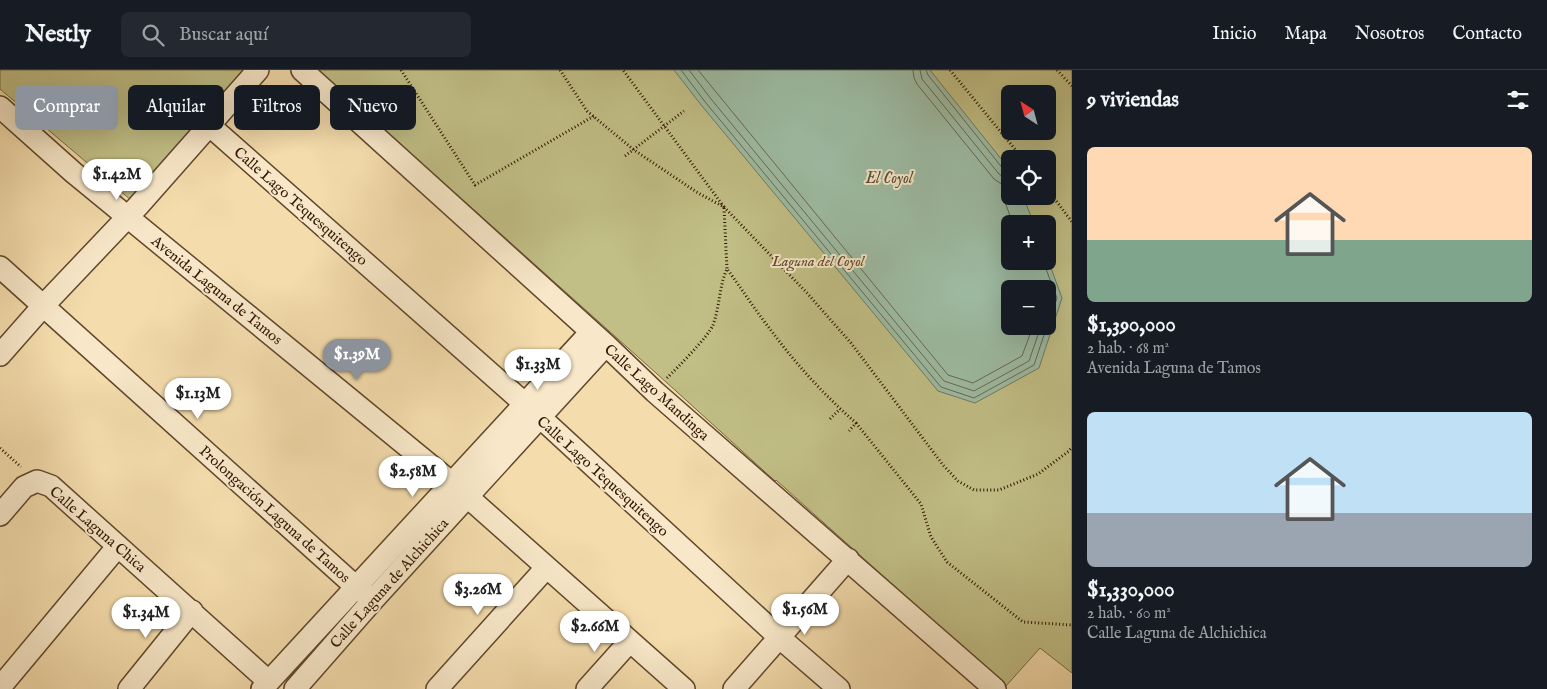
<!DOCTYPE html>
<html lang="es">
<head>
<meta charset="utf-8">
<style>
	:root { --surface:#171b24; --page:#242831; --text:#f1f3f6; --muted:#9ea1a6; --line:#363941; --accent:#8c9099 }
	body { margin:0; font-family:"IM FELL English",serif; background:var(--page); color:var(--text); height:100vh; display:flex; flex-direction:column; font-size:19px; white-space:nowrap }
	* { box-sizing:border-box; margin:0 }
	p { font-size:16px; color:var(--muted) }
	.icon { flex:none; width:28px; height:28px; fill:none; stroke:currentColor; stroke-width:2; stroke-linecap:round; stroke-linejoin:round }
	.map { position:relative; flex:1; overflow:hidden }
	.details { display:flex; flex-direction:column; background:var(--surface); width:475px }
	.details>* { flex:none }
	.top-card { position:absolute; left:15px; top:15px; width:475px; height:45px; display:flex; gap:10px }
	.needle { width:32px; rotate:324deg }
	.fabs { position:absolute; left:1001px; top:15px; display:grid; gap:10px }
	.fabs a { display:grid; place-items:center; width:55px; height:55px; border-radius:8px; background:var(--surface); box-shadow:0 5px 20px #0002; font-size:25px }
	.price { position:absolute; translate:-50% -42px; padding:0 11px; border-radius:18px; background:#fff; color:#222; font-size:16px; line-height:32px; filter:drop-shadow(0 1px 2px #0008) }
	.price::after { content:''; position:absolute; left:50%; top:30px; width:15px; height:11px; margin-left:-8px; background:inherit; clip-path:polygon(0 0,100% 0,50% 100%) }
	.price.on { background:var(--accent); color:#fff }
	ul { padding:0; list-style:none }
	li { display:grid; align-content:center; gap:10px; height:265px; padding:0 15px }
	li span { display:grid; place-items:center; height:155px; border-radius:8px; color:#555 }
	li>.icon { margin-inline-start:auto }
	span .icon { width:90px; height:90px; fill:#fffc; stroke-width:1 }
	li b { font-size:21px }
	h2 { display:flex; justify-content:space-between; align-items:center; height:60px; padding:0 15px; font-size:21px }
	.pill { padding:0 18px; border-radius:8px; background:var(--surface); box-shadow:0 5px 20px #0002; font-size:18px; line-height:45px }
	.pill.on { background:var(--accent); color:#fff }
	header { display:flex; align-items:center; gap:30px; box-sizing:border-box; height:70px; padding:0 25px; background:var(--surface); border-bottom:1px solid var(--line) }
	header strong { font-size:24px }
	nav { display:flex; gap:28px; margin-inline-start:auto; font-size:18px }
	.search { width:350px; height:45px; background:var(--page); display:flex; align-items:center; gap:12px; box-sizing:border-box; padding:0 18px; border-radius:8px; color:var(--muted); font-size:19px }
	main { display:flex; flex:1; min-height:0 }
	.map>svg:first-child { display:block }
</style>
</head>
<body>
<header>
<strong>Nestly</strong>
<div class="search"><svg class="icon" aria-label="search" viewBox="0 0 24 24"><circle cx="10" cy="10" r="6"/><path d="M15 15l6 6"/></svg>Buscar aquí</div>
<nav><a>Inicio</a><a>Mapa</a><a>Nosotros</a><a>Contacto</a></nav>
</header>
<main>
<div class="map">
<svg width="1072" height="619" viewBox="0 0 1072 619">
	<rect width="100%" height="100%" fill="#f4dcac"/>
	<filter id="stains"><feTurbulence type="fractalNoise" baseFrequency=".004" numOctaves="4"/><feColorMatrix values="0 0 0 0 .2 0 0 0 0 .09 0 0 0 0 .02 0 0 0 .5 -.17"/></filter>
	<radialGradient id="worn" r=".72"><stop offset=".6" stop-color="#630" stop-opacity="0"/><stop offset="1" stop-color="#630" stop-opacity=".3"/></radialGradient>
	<path fill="#c1bf86" stroke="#786a43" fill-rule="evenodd" d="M0,0H258L138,136L0,19Z
		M318,0H1071L1072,1V603L1040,578L1006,616L776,410L775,411L676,321ZM1010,24H1048V61H1010ZM1010,89H1048V126H1010ZM1010,154H1048V191H1010ZM1010,219H1048V256H1010Z"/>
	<path fill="#9dbca4" stroke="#717962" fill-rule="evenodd" d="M674,0H930L1010,100V126H1023L1034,154H1010V191H1048V190L1062,228L1039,298L975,333L938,321L702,36ZM1010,219H1048V256H1010Z"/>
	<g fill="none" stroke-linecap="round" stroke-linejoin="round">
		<path stroke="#666852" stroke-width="1" d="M681,0L706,33L941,317L974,328L1034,295L1047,256
			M689,0L711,29L944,311L974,321L1029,291L1041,256
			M698,0L948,305L973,313L1022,286L1033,256
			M913,0L914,8L917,14L994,109L1006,117L1005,132L1013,154
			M920,0L922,9L999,104L1004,108L1010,109
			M926,0L928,5L1004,100L1010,102
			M1043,191L1057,228L1048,256"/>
		<g stroke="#61472b" stroke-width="24">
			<path id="minor" d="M302,0L606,275L655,322L995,619
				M0,37L74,103L452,413L684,619
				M209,55L541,348L780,568L839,619
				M0,197L355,516L373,530
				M0,285L44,235L138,136L258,0
				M0,445L24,417L37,411L51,416L268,611
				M2,615L118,476
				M129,619L192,541
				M262,619L591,262
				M295,619L373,530L606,275
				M437,619L546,498
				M587,619L630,571
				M734,619L848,489"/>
		</g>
		<path stroke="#301500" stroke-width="3" stroke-dasharray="1 2.5" stroke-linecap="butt" d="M401,0L475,115L594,46
			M560,0L587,41L634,80L698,123L724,137L623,0
			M950,0L1023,89
			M1057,0L1072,16
			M625,86L684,41
			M1048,120L1072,152
			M724,137L807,223L851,273L943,395L958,411L974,420H999L1038,404L1069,381L1072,377
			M724,138L727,199
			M667,308C678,297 708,267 713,255C720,236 719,216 727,199C742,219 755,240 770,259C795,293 824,325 856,353L849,361
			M830,349L840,339
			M856,353L921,434L931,467L947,492L1023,552L1072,555
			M0,378L21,397"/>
		<use href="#minor" stroke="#f8e8c9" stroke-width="21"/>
	</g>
	<g text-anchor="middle" stroke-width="4" stroke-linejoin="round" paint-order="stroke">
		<g font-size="15" fill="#301500" stroke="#f8e8c9">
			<text transform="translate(301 136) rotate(41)" y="5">Calle Lago Tequesquitengo</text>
			<text transform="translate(217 220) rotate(39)" y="5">Avenida Laguna de Tamos</text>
			<text transform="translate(657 322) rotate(42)" y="5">Calle Lago Mandinga</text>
			<text transform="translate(603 406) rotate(42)" y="5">Calle Lago Tequesquitengo</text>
			<text transform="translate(275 444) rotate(42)" y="5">Prolongación Laguna de Tamos</text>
			<text transform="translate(98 459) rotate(41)" y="5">Calle Laguna Chica</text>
			<text transform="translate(389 513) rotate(-48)" y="5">Calle Laguna de Alchichica</text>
		</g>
		<g font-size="15" font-style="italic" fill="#5c4828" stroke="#f8e8c9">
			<text x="818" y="196">Laguna del Coyol</text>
		</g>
		<g font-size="16" font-style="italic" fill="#564f39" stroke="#f8e8c9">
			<text x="889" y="113">El Coyol</text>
		</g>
	</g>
	<rect width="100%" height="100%" filter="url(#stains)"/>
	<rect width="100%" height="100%" fill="url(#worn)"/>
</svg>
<div class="fabs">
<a><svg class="needle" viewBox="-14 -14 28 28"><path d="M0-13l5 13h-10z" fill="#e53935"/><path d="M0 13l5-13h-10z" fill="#9ea1a6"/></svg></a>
<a><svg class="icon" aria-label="locate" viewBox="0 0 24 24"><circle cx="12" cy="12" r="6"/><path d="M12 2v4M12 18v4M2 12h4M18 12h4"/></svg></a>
<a>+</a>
<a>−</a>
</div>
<b class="price" style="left:117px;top:131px">$1.42M</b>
<b class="price on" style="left:357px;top:311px">$1.39M</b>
<b class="price" style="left:538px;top:321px">$1.33M</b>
<b class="price" style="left:198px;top:350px">$1.13M</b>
<b class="price" style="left:413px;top:428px">$2.58M</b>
<b class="price" style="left:478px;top:546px">$3.26M</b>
<b class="price" style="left:805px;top:566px">$1.56M</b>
<b class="price" style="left:146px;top:569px">$1.34M</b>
<b class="price" style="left:595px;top:583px">$2.66M</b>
<div class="top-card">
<a class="pill on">Comprar</a>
<a class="pill">Alquilar</a>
<a class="pill">Filtros</a>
<a class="pill">Nuevo</a>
</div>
</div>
<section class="details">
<h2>9 viviendas<svg class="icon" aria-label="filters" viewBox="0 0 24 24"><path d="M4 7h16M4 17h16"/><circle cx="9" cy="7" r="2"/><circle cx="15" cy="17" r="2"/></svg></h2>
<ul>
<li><span style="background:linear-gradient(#ffd9b3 60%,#7fa58c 0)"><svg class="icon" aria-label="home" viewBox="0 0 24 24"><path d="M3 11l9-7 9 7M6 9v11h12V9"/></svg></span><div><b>$1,390,000</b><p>2 hab. · 68 m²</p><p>Avenida Laguna de Tamos</p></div></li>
<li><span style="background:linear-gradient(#bfe0f5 65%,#9aa5b1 0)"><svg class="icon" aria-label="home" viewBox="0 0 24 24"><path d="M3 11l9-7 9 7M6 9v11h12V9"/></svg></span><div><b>$1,330,000</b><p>2 hab. · 60 m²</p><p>Calle Laguna de Alchichica</p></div></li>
</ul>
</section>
</main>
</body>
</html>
